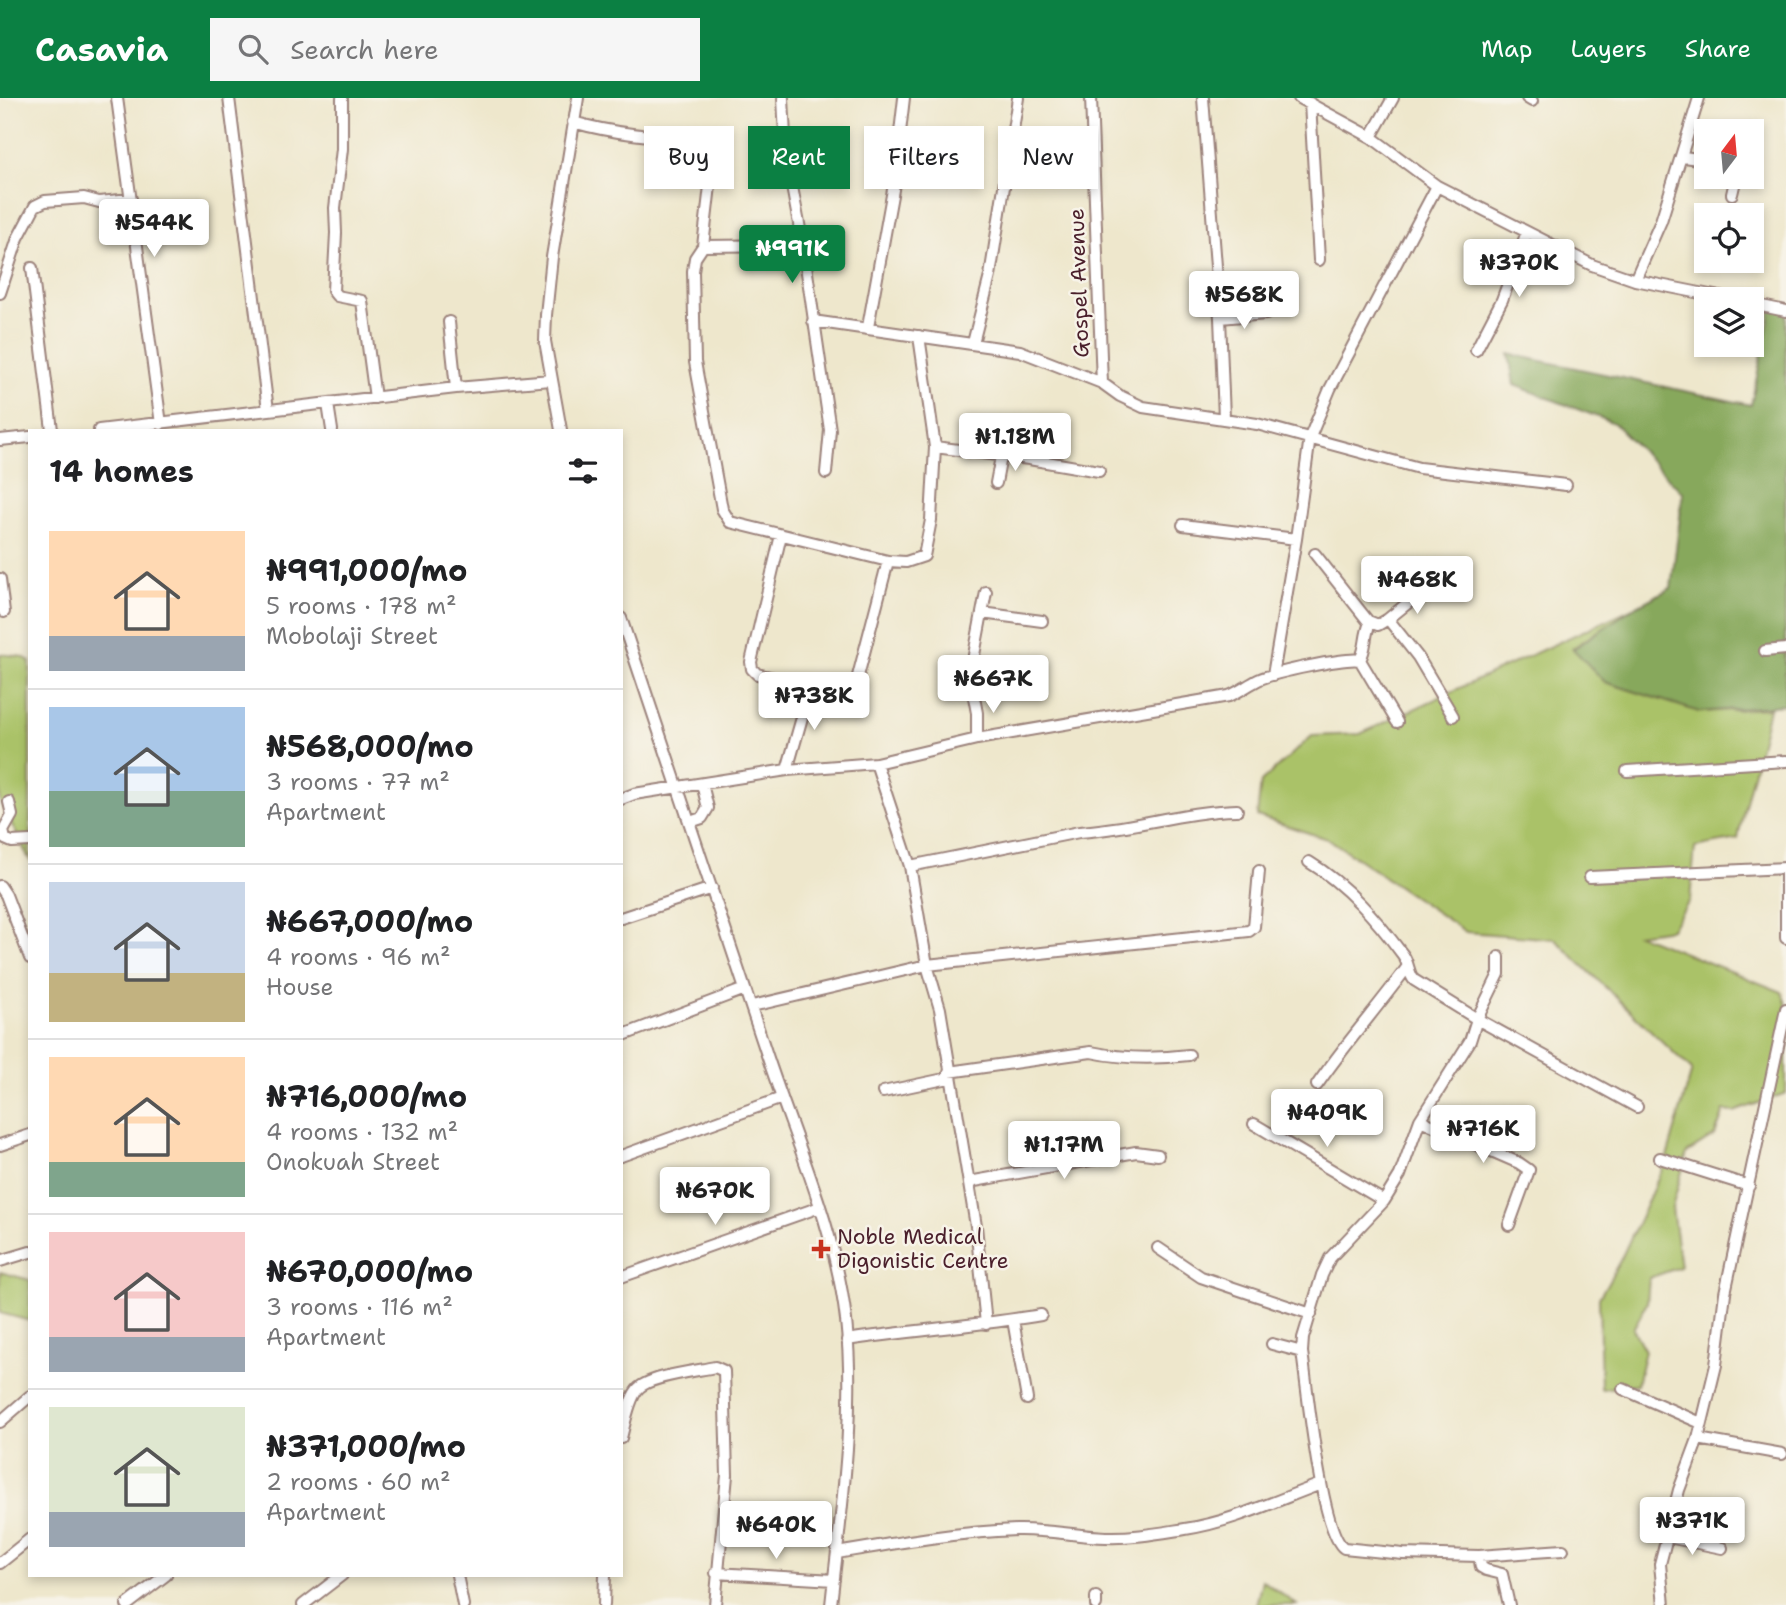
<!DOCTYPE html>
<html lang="en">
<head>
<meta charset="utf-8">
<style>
	:root { --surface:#fff; --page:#f6f6f6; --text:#202124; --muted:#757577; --line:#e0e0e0; --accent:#0b8043 }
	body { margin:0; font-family:"Shantell Sans",sans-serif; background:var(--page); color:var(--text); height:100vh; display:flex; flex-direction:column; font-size:26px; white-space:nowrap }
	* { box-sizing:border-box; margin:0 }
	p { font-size:23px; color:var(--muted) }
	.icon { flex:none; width:38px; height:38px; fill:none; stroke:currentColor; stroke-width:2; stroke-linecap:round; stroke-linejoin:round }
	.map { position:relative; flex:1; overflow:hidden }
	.drawer { position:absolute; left:28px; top:331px; width:595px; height:1148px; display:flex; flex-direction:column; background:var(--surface); border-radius:0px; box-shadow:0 4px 10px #0003 }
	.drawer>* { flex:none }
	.top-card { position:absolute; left:644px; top:28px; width:665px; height:63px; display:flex; gap:14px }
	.needle { width:46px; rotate:16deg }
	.fabs { position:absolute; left:1694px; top:21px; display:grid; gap:14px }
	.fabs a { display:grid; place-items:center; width:70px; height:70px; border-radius:0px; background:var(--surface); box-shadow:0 4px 10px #0003; font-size:35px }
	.price { position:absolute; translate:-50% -60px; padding:0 16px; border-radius:7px; background:#fff; color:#222; font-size:23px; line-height:46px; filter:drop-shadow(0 2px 4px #0008) }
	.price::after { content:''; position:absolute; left:50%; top:42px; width:21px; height:16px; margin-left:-10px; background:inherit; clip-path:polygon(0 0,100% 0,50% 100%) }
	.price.current { background:var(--accent); color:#fff }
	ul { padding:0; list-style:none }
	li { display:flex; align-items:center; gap:21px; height:175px; padding:0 21px }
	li+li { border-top:2px solid var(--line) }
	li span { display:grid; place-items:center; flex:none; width:196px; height:140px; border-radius:0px; color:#555 }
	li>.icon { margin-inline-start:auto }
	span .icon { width:84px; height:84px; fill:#fffc; stroke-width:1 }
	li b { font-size:30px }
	h2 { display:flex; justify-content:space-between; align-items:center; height:84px; padding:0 21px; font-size:30px }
	.chip { padding:0 24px; border-radius:0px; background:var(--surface); box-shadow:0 4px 10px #0003; font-size:24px; line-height:63px }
	.chip.current { background:var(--accent); color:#fff }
	header { display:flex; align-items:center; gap:42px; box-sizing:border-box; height:98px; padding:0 35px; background:var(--accent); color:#fff }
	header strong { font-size:33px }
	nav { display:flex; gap:38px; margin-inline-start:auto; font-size:24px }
	.search { width:490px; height:63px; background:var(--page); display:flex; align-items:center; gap:18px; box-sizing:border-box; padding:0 24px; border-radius:0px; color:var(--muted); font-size:26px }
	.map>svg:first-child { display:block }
</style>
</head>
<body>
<header>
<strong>Casavia</strong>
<div class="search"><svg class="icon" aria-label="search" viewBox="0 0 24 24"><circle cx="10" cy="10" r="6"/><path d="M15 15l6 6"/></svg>Search here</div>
<nav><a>Map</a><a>Layers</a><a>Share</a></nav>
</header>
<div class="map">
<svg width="1786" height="1507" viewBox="0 0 1786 1507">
	<rect width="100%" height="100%" fill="#f7f3e8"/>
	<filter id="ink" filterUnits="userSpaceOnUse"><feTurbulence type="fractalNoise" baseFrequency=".0143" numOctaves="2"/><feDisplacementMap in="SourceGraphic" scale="14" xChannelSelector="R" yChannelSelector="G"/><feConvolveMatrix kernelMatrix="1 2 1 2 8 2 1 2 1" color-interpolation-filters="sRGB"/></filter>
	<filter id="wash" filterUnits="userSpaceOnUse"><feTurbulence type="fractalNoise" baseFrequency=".00686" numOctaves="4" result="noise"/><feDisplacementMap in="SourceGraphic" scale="28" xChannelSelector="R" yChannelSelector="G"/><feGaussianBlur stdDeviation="1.57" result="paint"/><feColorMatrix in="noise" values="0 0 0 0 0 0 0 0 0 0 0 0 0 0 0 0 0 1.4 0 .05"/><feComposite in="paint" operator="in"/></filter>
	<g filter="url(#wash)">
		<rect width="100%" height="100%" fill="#eee7cc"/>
		<path fill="#aac267" stroke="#7a7049" stroke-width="2" d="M1633,510L1573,550L1699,614L1769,610C1760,654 1746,697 1738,741L1695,749L1690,802L1671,831L1637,836L1782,894L1786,905V995L1734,1014L1724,1013L1715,1037L1687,1055L1672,1110L1680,1169L1649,1180L1647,1205L1633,1231L1645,1253L1637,1286L1601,1291L1599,1200L1621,1161L1666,1063L1692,972L1555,841L1466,834L1330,742L1257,718L1261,684L1312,638L1360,636Z
			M0,556L24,559L30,564V763L0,703Z
			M0,1174L30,1182V1223L0,1215Z
			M1262,1482L1297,1507H1256Z"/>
		<path fill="#87a85c" stroke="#686444" stroke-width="2" d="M1772,207H1786L1785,607L1699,614L1605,584L1573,551L1633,510L1671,490L1683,395L1614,325L1514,287L1509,256L1751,307Z"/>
	</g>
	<g filter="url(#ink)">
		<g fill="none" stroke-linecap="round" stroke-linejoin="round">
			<g stroke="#9c837c" stroke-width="14">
				<path id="minor" d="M117,0L161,326
					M229,0L268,312
					M342,0V51L335,110L336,135L333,193L337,198L362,203L375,300
					M783,0L786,57L803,147L830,332L826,375
					M1091,0L1102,285
					M1203,0L1220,220L1224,320
					M1299,0L1371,39L1437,88L1592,167L1635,182L1730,201
					M1527,0L1532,3
					M1310,5L1319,162
					M573,24C614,36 654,39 696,41L694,71
					M1371,39L1393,0
					M1683,59L1706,62
					M711,79L703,148L695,160L693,173L695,264L722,411L730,424L888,463L906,464L924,458L931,422L935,349L919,238
					M1732,96L1736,79
					M703,148L803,147
					M32,170L52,332
					M1635,182L1661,123L1699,0
					M0,195L18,140L35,108L45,103L84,100L99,104L131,101
					M1752,206L1786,213
					M1220,220L1266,216
					M813,223L1020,253L1102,285L1120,298L1143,309L1257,326L1419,370L1566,387
					M449,224L456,290
					M868,229L894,86L904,0
					M973,245L990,178L1018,0
					M1476,252L1502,202L1527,134
					M328,306L332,332
					M99,332L456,290L551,282
					M561,332L545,243L546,217L552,159L578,0
					M0,342L30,339
					M935,349L1029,361L1099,373
					M996,385L1007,327L1021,329L1031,340L1029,361
					M1183,427L1296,441
					M781,437L751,564L752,571L757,576L835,594C846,595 853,594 857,582L888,463
					M1315,456L1368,523L1378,527L1388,521L1418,559L1453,618
					M0,481L4,514
					M982,515L1042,523
					M621,520C668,663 717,805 764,948C793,1038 835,1127 846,1222C856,1316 841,1413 831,1507
					M1388,521L1424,492
					M1765,553L1786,551
					M1360,562L1397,624
					M1360,562C1367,549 1364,538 1370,525
					M1273,577L1296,441L1310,339L1330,291L1437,88
					M977,641V615L970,578L986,494
					M876,665L910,768L927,867L940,911L976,1128L986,1226
					M787,672L811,588
					M1627,673L1786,663
					M621,701L634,696L787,672L876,665L977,641L1229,598C1239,594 1248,587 1258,582C1272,575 1346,559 1360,562
					M9,704L12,717L3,733L5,741L12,744L30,743
					M690,724L702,720L708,710L702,686
					M1309,764C1347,787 1377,822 1403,857C1409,865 1408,875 1414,882L1477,921L1637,1009
					M910,768L1079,734C1132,731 1184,713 1237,712
					M1786,770V840
					M1590,779L1786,770
					M0,788L6,797L30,860
					M621,820L712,790
					M1499,859V876L1477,921L1470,943L1420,1022L1400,1077L1384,1103L1330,1160L1322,1177L1303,1240L1302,1254C1307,1287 1321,1435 1344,1450L1403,1456L1479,1458L1563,1452
					M752,908L927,867L1249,833L1254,829L1259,773
					M621,938L745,891
					M1317,987C1345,946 1379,908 1408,868
					M883,994L949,980V974L1091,954C1124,961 1156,961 1189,957
					M1420,1022L1519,1065L1529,1072L1509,1127
					M1254,1026L1384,1103
					M0,1047L30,1037
					M621,1058L782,1000
					M1660,1060L1749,1088
					M969,1084L1136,1054L1158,1057
					M1158,1150L1201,1179L1311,1216
					M0,1163L30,1154
					M621,1179L820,1109
					M1013,1222L1027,1301
					M847,1242C912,1232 976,1228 1041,1217
					M1272,1246L1302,1254
					M1623,1291L1701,1325
					M0,1324L30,1298
					M621,1340C625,1325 628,1304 637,1292C647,1278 697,1273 715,1269L724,1273L727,1377L715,1507
					M1698,1341L1782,1356
					M1668,1439L1722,1450
					M837,1455C896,1445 956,1434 1016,1432C1046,1431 1076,1438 1106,1439C1132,1440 1159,1435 1185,1431C1232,1424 1277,1402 1321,1386
					M1479,1458L1481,1469L1486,1472L1502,1476L1509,1507
					M0,1465L30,1441
					M716,1475L834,1482
					M457,1477L463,1507
					M127,1507L166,1477
					M303,1507L342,1477
					M604,1507L605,1477
					M1096,1507V1499
					M1664,1507L1660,1466L1679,1392L1698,1341L1716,1267L1725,1195L1786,911"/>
			</g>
			<use href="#minor" stroke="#fff" stroke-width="10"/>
		</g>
	</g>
	<path fill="#c8321e" stroke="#f7f3e8" stroke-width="2.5" d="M817.5 1140.5h7v7h7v7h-7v7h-7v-7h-7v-7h7z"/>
	<g text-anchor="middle" stroke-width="5" stroke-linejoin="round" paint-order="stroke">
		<g font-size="21" fill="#4a1f2b" stroke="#f7f3e8">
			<text transform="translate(1079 185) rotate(-92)" y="7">Gospel Avenue</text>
		</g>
		<g font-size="21" fill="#4a1f2b" stroke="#f7f3e8" text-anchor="start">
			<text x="837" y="1146">Noble Medical<tspan x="837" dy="24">Digonistic Centre</tspan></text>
		</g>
	</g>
</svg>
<div class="fabs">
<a><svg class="needle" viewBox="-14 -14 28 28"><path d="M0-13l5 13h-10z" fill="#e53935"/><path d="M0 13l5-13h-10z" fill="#757577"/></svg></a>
<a><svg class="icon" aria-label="locate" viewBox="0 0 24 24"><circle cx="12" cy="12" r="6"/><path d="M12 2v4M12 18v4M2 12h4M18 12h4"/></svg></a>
<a><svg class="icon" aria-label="layers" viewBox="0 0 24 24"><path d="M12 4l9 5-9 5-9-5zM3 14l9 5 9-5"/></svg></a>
</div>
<b class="price" style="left:154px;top:161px">₦544K</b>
<b class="price current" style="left:792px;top:187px">₦991K</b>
<b class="price" style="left:1519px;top:201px">₦370K</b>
<b class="price" style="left:1244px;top:233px">₦568K</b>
<b class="price" style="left:1015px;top:375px">₦1.18M</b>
<b class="price" style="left:1417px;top:518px">₦468K</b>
<b class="price" style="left:993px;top:617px">₦667K</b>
<b class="price" style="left:814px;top:634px">₦738K</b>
<b class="price" style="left:1327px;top:1051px">₦409K</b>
<b class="price" style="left:1483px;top:1067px">₦716K</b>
<b class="price" style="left:1064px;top:1083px">₦1.17M</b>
<b class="price" style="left:715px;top:1129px">₦670K</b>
<b class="price" style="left:1692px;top:1459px">₦371K</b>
<b class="price" style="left:776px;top:1463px">₦640K</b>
<div class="top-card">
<a class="chip">Buy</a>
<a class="chip current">Rent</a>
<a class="chip">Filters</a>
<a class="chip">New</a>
</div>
<section class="drawer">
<h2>14 homes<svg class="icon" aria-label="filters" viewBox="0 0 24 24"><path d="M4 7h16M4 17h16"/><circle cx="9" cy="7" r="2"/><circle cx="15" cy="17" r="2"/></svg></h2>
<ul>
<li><span style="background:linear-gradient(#ffd9b3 75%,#9aa5b1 0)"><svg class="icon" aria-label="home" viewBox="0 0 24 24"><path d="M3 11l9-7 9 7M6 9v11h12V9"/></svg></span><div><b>₦991,000/mo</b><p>5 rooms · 178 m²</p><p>Mobolaji Street</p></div></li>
<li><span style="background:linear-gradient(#a9c7e8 60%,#7fa58c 0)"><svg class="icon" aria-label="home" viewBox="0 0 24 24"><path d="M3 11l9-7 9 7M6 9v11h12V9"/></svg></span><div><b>₦568,000/mo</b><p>3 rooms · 77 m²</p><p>Apartment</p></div></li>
<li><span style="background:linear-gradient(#c9d6e8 65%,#c2b280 0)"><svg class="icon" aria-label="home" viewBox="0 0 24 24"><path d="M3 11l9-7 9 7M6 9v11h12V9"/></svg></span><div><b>₦667,000/mo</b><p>4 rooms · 96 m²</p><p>House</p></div></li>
<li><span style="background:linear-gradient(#ffd9b3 75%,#7fa58c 0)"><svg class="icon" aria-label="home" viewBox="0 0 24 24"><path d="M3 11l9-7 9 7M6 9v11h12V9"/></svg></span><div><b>₦716,000/mo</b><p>4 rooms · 132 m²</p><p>Onokuah Street</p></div></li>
<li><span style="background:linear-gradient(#f6c9c9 75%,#9aa5b1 0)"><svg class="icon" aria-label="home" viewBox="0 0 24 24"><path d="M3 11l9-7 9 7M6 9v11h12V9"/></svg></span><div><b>₦670,000/mo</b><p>3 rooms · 116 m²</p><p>Apartment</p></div></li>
<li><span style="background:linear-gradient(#dfe7d0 75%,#9aa5b1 0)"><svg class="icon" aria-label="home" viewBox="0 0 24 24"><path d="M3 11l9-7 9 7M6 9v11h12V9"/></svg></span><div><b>₦371,000/mo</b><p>2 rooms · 60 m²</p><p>Apartment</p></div></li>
</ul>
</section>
</div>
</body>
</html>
